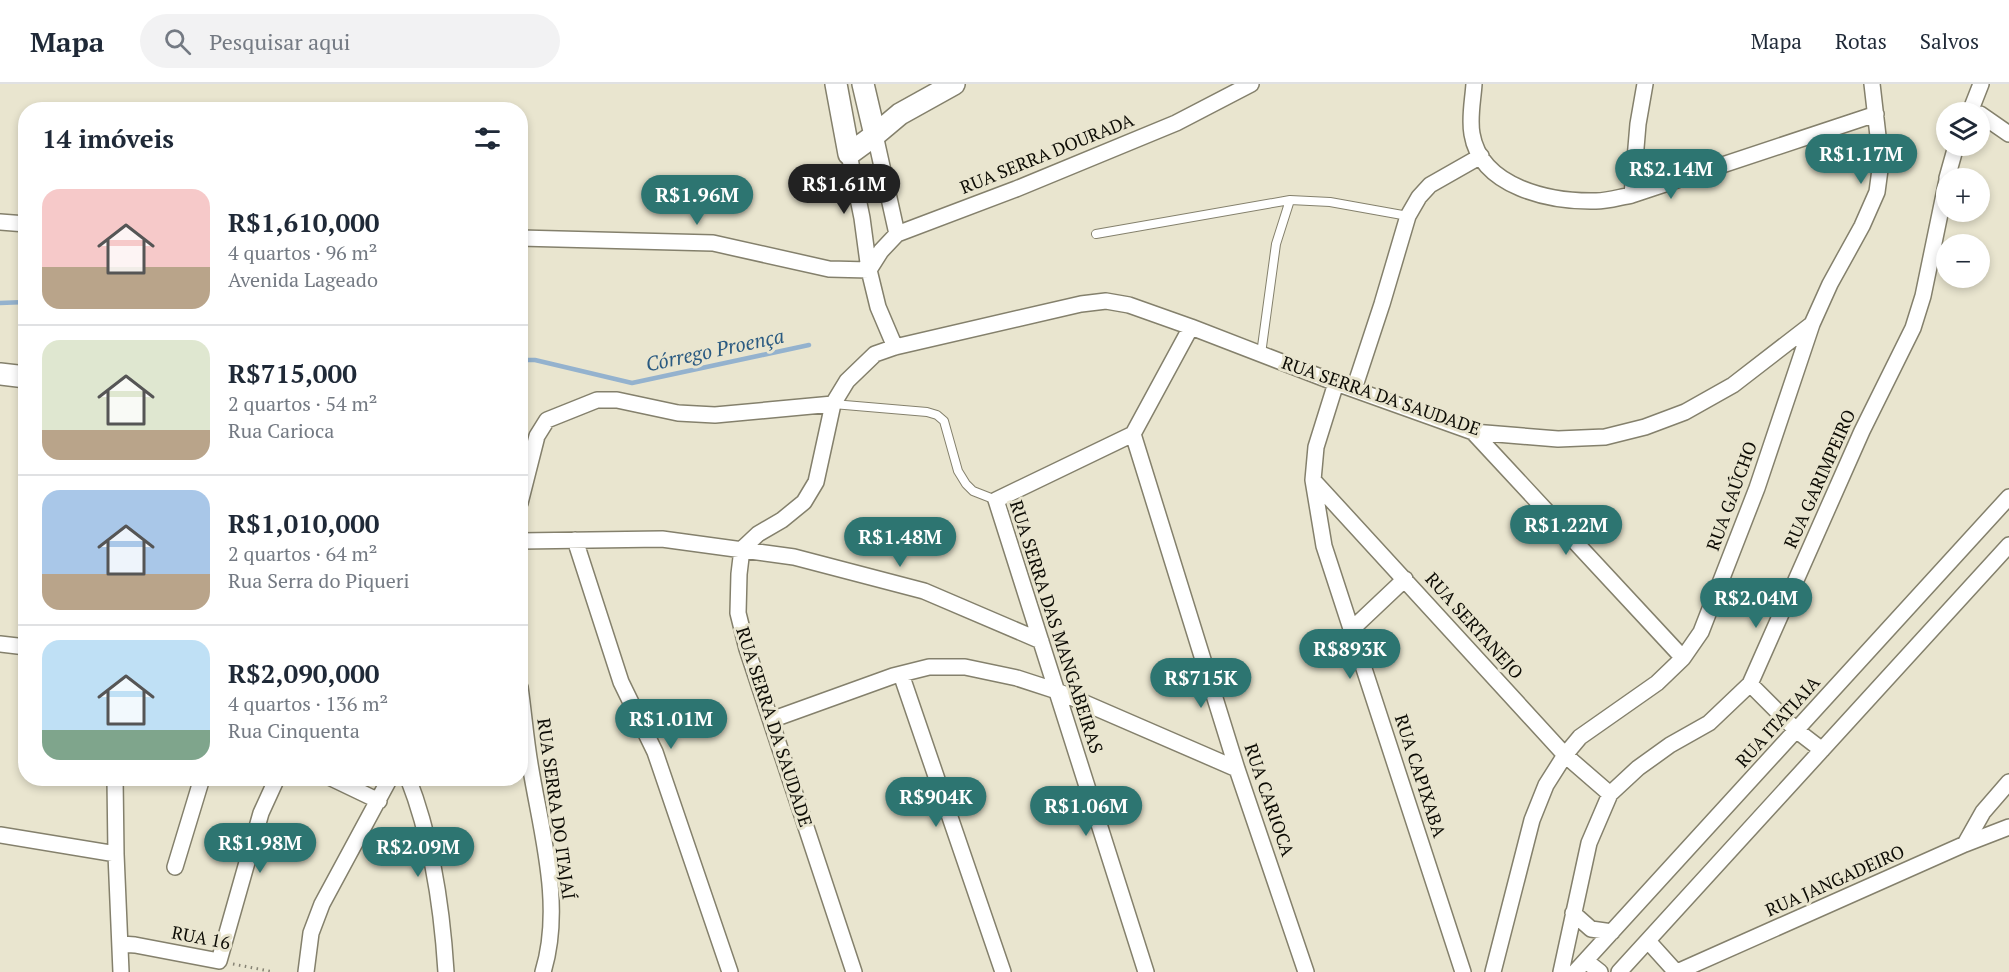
<!DOCTYPE html>
<html lang="pt">
<head>
<meta charset="utf-8">
<style>
	:root { --surface:#fff; --page:#f2f2f3; --text:#1f2937; --muted:#747a83; --line:#e0e1e3; --accent:#2d7571 }
	body { margin:0; font-family:"PT Serif",serif; background:var(--page); color:var(--text); height:100vh; display:flex; flex-direction:column; font-size:22px; white-space:nowrap }
	* { box-sizing:border-box; margin:0 }
	p { font-size:20px; color:var(--muted) }
	.icon { flex:none; width:33px; height:33px; fill:none; stroke:currentColor; stroke-width:2; stroke-linecap:round; stroke-linejoin:round }
	.map { position:relative; flex:1; overflow:hidden }
	.sheet { position:absolute; left:18px; top:18px; width:510px; height:684px; display:flex; flex-direction:column; background:var(--surface); border-radius:24px; box-shadow:0 3px 9px #0003 }
	.sheet>* { flex:none }
	.controls { position:absolute; left:1936px; top:18px; display:grid; gap:12px }
	.controls a { display:grid; place-items:center; width:54px; height:54px; border-radius:50%; background:var(--surface); box-shadow:0 3px 9px #0003; font-size:30px }
	.price { position:absolute; translate:-50% -51px; padding:0 14px; border-radius:21px; background:var(--accent); color:#fff; font-size:20px; line-height:39px; filter:drop-shadow(0 2px 3px #0008) }
	.price::after { content:''; position:absolute; left:50%; top:36px; width:18px; height:14px; margin-left:-9px; background:inherit; clip-path:polygon(0 0,100% 0,50% 100%) }
	.price.current { background:#222; color:#fff }
	ul { padding:0; list-style:none }
	li { display:flex; align-items:center; gap:18px; height:150px; padding:0 24px }
	li+li { border-top:2px solid var(--line) }
	li span { display:grid; place-items:center; flex:none; width:168px; height:120px; border-radius:18px; color:#555 }
	li>.icon { margin-inline-start:auto }
	span .icon { width:72px; height:72px; fill:#fffc; stroke-width:1 }
	li b { font-size:26px }
	h2 { display:flex; justify-content:space-between; align-items:center; height:72px; padding:0 24px; font-size:26px }
	header { display:flex; align-items:center; gap:36px; box-sizing:border-box; height:84px; padding:0 30px; background:var(--surface); border-bottom:2px solid var(--line) }
	header strong { font-size:28px }
	nav { display:flex; gap:33px; margin-inline-start:auto; font-size:21px }
	.search { width:420px; height:54px; background:var(--page); display:flex; align-items:center; gap:15px; box-sizing:border-box; padding:0 21px; border-radius:33px; color:var(--muted); font-size:22px }
	.map>svg:first-child { display:block }
</style>
</head>
<body>
<header>
<strong>Mapa</strong>
<div class="search"><svg class="icon" aria-label="search" viewBox="0 0 24 24"><circle cx="10" cy="10" r="6"/><path d="M15 15l6 6"/></svg>Pesquisar aqui</div>
<nav><a>Mapa</a><a>Rotas</a><a>Salvos</a></nav>
</header>
<div class="map">
<svg width="2009" height="888" viewBox="0 0 2009 888">
	<rect width="100%" height="100%" fill="#e9e5cf"/>
	<g fill="none" stroke-linecap="round" stroke-linejoin="round">
		<path stroke="#94b2ce" stroke-width="4.5" d="M0,219L26,218
			M520,276H535L632,299L809,261"/>
		<g stroke="#84806c" stroke-width="10">
			<path id="lane" d="M1096,150L1290,116L1330,118L1408,132
				M1261,270L1276,160L1290,116
				M833,320L927,328L937,331L944,337L958,387L966,400L973,407L996,416"/>
		</g>
		<g stroke="#84806c" stroke-width="18">
			<path id="street" d="M1474,0C1473,16 1469,34 1472,50C1481,104 1551,118 1596,117C1608,117 1620,113 1632,111L1876,30
				M1970,28L1981,0
				M1980,30L2009,50
				M875,51L897,150
				M849,70L862,134L869,186L878,223L895,263
				M1947,94L1956,62
				M1632,111L1638,40L1645,0
				M0,138L26,140
				M520,154L713,159L829,185L869,186
				M869,186L881,167L897,150L1016,105L1176,39L1251,0
				M1336,299L1316,363L1313,396L1324,462L1463,888
				M1354,305L1382,220L1408,132L1419,113L1430,101L1481,72
				M1473,348L1683,574
				M1133,350L1237,685L1306,888
				M1313,396L1565,671L1610,710
				M520,419L537,352L547,336L597,316H617L678,329L715,331L833,320
				M575,456L621,598L655,668L730,888
				M520,457L662,455L794,473L924,507L1041,557
				M1351,546L1405,495
				M0,560L26,563
				M901,590L1003,888
				M1750,600L1796,646L1822,666
				M520,603C524,631 526,659 531,686C542,751 563,823 543,888
				M771,636L893,592L929,583H965L1017,594L1057,607L1237,685
				M115,694L116,770L121,888
				M331,694L379,717
				M408,694C432,755 442,823 446,888
				M0,751L116,770
				M1965,760L1983,728L2009,698
				M175,783L202,694
				M1573,829L1591,845L1612,848
				M1648,857L1676,888
				M121,860L135,861L219,877L261,729L277,694
				M1586,877L1600,888
				M306,888L311,849L322,820L390,694
				M854,888L747,565L738,529L739,490L742,465L758,450L782,436L804,418L816,398L833,320L847,297L875,270L895,263L1081,220L1106,217L1129,221L1191,243L1336,299L1473,348L1558,355L1605,353L1645,343L1685,328L1733,301L1812,240
				M1146,888L996,416L1133,350L1191,243
				M1493,888L1532,736L1546,701L1565,671L1580,653L1657,599L1683,574L1701,548L1757,404L1812,240L1830,200L1862,142L1877,108L1881,78L1872,0
				M1561,888L1589,759L1610,710L1638,684L1670,661L1709,639L1750,600L1862,347L1913,244L1923,212L1947,96
				M1575,888L2009,413
				M1619,888L2009,461
				M1677,888L1965,760L2009,743"/>
		</g>
		<g stroke="#84806c" stroke-width="24">
			<path id="secondary" d="M836,0L849,70L875,51L900,30L954,0
				M863,0L875,51
				M0,290L26,293"/>
		</g>
		<path stroke="#868374" stroke-width="3" stroke-dasharray="1.5 4.5" stroke-linecap="butt" d="M233,880L274,888"/>
		<use href="#lane" stroke="#fff" stroke-width="8"/>
		<use href="#street" stroke="#fff" stroke-width="15"/>
		<use href="#secondary" stroke="#fff" stroke-width="21"/>
	</g>
	<g text-anchor="middle" stroke-width="6" stroke-linejoin="round" paint-order="stroke">
		<g font-size="18" fill="#0d0c05" stroke="#e9e5cf">
			<text transform="translate(1047 70) rotate(-22)" y="6">RUA SERRA DOURADA</text>
			<text transform="translate(1381 312) rotate(19)" y="6">RUA SERRA DA SAUDADE</text>
			<text transform="translate(1820 395) rotate(-66)" y="6">RUA GARIMPEIRO</text>
			<text transform="translate(1732 412) rotate(-70)" y="6">RUA GAÚCHO</text>
			<text transform="translate(1474 542) rotate(48)" y="6">RUA SERTANEJO</text>
			<text transform="translate(1056 543) rotate(72)" y="6">RUA SERRA DAS MANGABEIRAS</text>
			<text transform="translate(1778 638) rotate(-48)" y="6">RUA ITATIAIA</text>
			<text transform="translate(774 643) rotate(72)" y="6">RUA SERRA DA SAUDADE</text>
			<text transform="translate(1420 692) rotate(72)" y="6">RUA CAPIXABA</text>
			<text transform="translate(1269 716) rotate(71)" y="6">RUA CARIOCA</text>
			<text transform="translate(556 725) rotate(82)" y="6">RUA SERRA DO ITAJAÍ</text>
			<text transform="translate(1835 797) rotate(-24)" y="6">RUA JANGADEIRO</text>
			<text transform="translate(201 854) rotate(11)" y="6">RUA 16</text>
		</g>
		<g font-size="20" font-style="italic" fill="#2a5a81" stroke="#e9e5cf">
			<text transform="translate(715 266) rotate(-12)" y="7">Córrego Proença</text>
		</g>
	</g>
</svg>
<div class="controls">
<a><svg class="icon" aria-label="layers" viewBox="0 0 24 24"><path d="M12 4l9 5-9 5-9-5zM3 14l9 5 9-5"/></svg></a>
<a>+</a>
<a>−</a>
</div>
<b class="price" style="left:1861px;top:101px">R$1.17M</b>
<b class="price" style="left:1671px;top:116px">R$2.14M</b>
<b class="price current" style="left:844px;top:131px">R$1.61M</b>
<b class="price" style="left:697px;top:142px">R$1.96M</b>
<b class="price" style="left:1566px;top:472px">R$1.22M</b>
<b class="price" style="left:900px;top:484px">R$1.48M</b>
<b class="price" style="left:1756px;top:545px">R$2.04M</b>
<b class="price" style="left:1350px;top:596px">R$893K</b>
<b class="price" style="left:1201px;top:625px">R$715K</b>
<b class="price" style="left:671px;top:666px">R$1.01M</b>
<b class="price" style="left:936px;top:744px">R$904K</b>
<b class="price" style="left:1086px;top:753px">R$1.06M</b>
<b class="price" style="left:260px;top:790px">R$1.98M</b>
<b class="price" style="left:418px;top:794px">R$2.09M</b>
<section class="sheet">
<h2>14 imóveis<svg class="icon" aria-label="filters" viewBox="0 0 24 24"><path d="M4 7h16M4 17h16"/><circle cx="9" cy="7" r="2"/><circle cx="15" cy="17" r="2"/></svg></h2>
<ul>
<li><span style="background:linear-gradient(#f6c9c9 65%,#b9a48a 0)"><svg class="icon" aria-label="home" viewBox="0 0 24 24"><path d="M3 11l9-7 9 7M6 9v11h12V9"/></svg></span><div><b>R$1,610,000</b><p>4 quartos · 96 m²</p><p>Avenida Lageado</p></div></li>
<li><span style="background:linear-gradient(#dfe7d0 75%,#b9a48a 0)"><svg class="icon" aria-label="home" viewBox="0 0 24 24"><path d="M3 11l9-7 9 7M6 9v11h12V9"/></svg></span><div><b>R$715,000</b><p>2 quartos · 54 m²</p><p>Rua Carioca</p></div></li>
<li><span style="background:linear-gradient(#a9c7e8 70%,#b9a48a 0)"><svg class="icon" aria-label="home" viewBox="0 0 24 24"><path d="M3 11l9-7 9 7M6 9v11h12V9"/></svg></span><div><b>R$1,010,000</b><p>2 quartos · 64 m²</p><p>Rua Serra do Piqueri</p></div></li>
<li><span style="background:linear-gradient(#bfe0f5 75%,#7fa58c 0)"><svg class="icon" aria-label="home" viewBox="0 0 24 24"><path d="M3 11l9-7 9 7M6 9v11h12V9"/></svg></span><div><b>R$2,090,000</b><p>4 quartos · 136 m²</p><p>Rua Cinquenta</p></div></li>
</ul>
</section>
</div>
</body>
</html>
